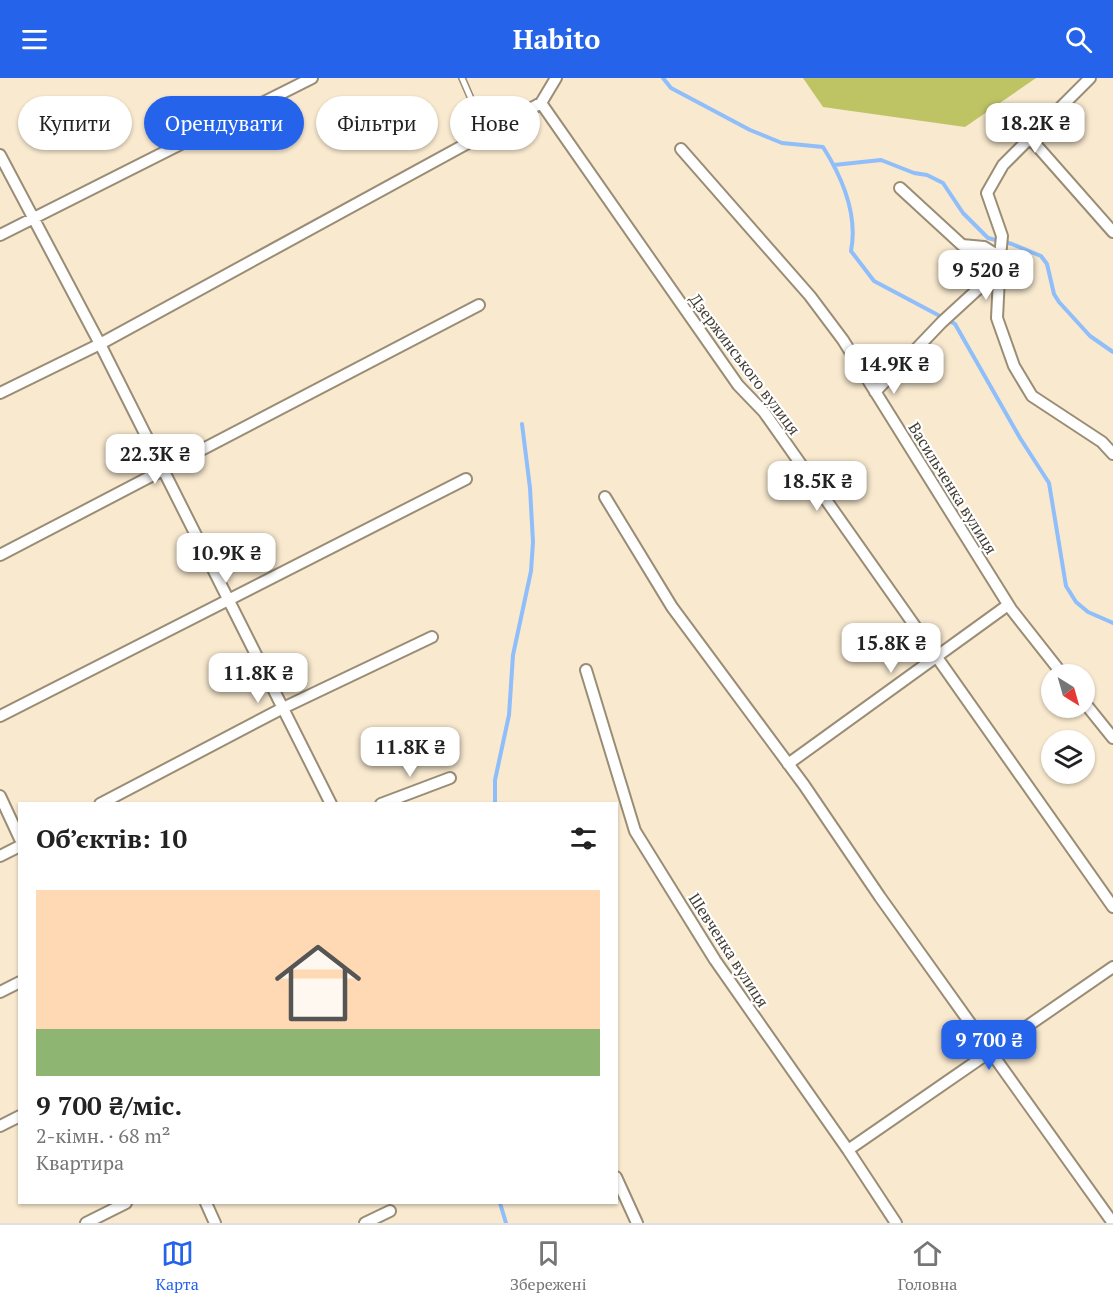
<!DOCTYPE html>
<html lang="uk">
<head>
<meta charset="utf-8">
<style>
	:root { --surface:#fff; --page:#f6f6f6; --text:#222; --muted:#767676; --line:#e0e0e0; --accent:#2563eb }
	body { margin:0; font-family:"PT Serif",serif; background:var(--page); color:var(--text); height:100vh; display:flex; flex-direction:column; font-size:22px; white-space:nowrap }
	* { box-sizing:border-box; margin:0 }
	p { font-size:20px; color:var(--muted) }
	.icon { flex:none; width:33px; height:33px; fill:none; stroke:currentColor; stroke-width:2; stroke-linecap:round; stroke-linejoin:round }
	.map { position:relative; flex:1; overflow:hidden }
	.details { position:absolute; left:18px; top:724px; width:600px; height:402px; display:flex; flex-direction:column; background:var(--surface); border-radius:0px; box-shadow:0 2px 4px #0004 }
	.details>* { flex:none }
	.banner { position:absolute; left:18px; top:18px; width:600px; height:54px; display:flex; gap:12px }
	.needle { width:39px; rotate:143deg }
	.tools { position:absolute; left:1041px; top:586px; display:grid; gap:12px }
	.tools a { display:grid; place-items:center; width:54px; height:54px; border-radius:50%; background:var(--surface); box-shadow:0 2px 4px #0004; font-size:30px }
	.price { position:absolute; translate:-50% -51px; padding:0 14px; border-radius:12px; background:#fff; color:#222; font-size:20px; line-height:39px; filter:drop-shadow(0 2px 3px #0008) }
	.price::after { content:''; position:absolute; left:50%; top:36px; width:18px; height:14px; margin-left:-9px; background:inherit; clip-path:polygon(0 0,100% 0,50% 100%) }
	.price.selected { background:var(--accent); color:#fff }
	ul { padding:0; list-style:none }
	li { display:grid; align-content:center; gap:12px; height:318px; padding:0 18px }
	li span { display:grid; place-items:center; height:186px; border-radius:0px; color:#555 }
	li>.icon { margin-inline-start:auto }
	span .icon { width:108px; height:108px; fill:#fffc; stroke-width:1 }
	li b { font-size:26px }
	h2 { display:flex; justify-content:space-between; align-items:center; height:72px; padding:0 18px; font-size:26px }
	.pill { padding:0 21px; border-radius:27px; background:var(--surface); box-shadow:0 2px 4px #0004; font-size:21px; line-height:54px }
	.pill.selected { background:var(--accent); color:#fff }
	header { display:flex; justify-content:space-between; align-items:center; height:78px; padding:0 18px; background:var(--accent); color:#fff; font-size:27px; font-weight:600 }
	.tabs { display:flex; justify-content:space-around; align-items:center; height:84px; border-top:2px solid var(--line); background:var(--surface); font-size:16px; color:var(--muted) }
	.tabs a { display:grid; justify-items:center; gap:3px }
	.tabs .selected { color:var(--accent) }
	.map>svg:first-child { display:block }
</style>
</head>
<body>
<header><svg class="icon" aria-label="menu" viewBox="0 0 24 24"><path d="M4 6h16M4 12h16M4 18h16"/></svg>Habito<svg class="icon" aria-label="search" viewBox="0 0 24 24"><circle cx="10" cy="10" r="6"/><path d="M15 15l6 6"/></svg></header>
<div class="map">
<svg width="1113" height="1145" viewBox="0 0 1113 1145">
	<rect width="100%" height="100%" fill="#f8e9cf"/>
	<path fill="#bec464" d="M803,0H1036L965,49L823,29Z"/>
	<g fill="none" stroke-linecap="round" stroke-linejoin="round">
		<path stroke="#8fbefa" stroke-width="4" d="M663,0L671,10L750,52L782,65L823,69C842,99 858,137 851,173L874,203L955,246L1020,360L1049,405L1066,508L1076,524L1088,534L1113,545
			M834,87L881,82L914,95L927,97L943,105L963,135L988,160L1012,166L1041,178L1047,186L1054,216L1059,224L1090,258L1113,274
			M495,726V702L509,637L513,577L531,493L533,464L530,410L522,346
			M500,1125L506,1145"/>
		<g stroke="#9a8d75" stroke-width="8">
			<path id="lane" d="M462,0L485,53"/>
		</g>
		<g stroke="#9a8d75" stroke-width="14">
			<path id="street" d="M541,25L738,307L764,334L1113,829
				M1030,60L1113,154
				M681,71L810,218L843,262L1011,531L1063,597
				M0,77L100,266L331,726
				M900,110L962,167L984,169L1000,179L997,240L1014,288L1032,318L1102,364L1113,376
				M0,157L312,0
				M1000,179L1002,158L987,115L1003,87L1090,0
				M875,314L942,244L1002,189
				M0,315L100,266L541,25L556,0
				M605,419L672,529L804,707L880,819L1113,1145
				M0,477L479,227
				M586,592L635,753L715,882L848,1072L896,1145
				M1084,624L1113,660
				M0,638L466,401
				M788,686L1008,527
				M0,718L20,761
				M100,726L283,630L432,559
				M381,726L450,700
				M0,778L20,768
				M0,914L20,904
				M0,1048L20,1038
				M848,1072L1113,889
				M616,1099L637,1145
				M206,1125L215,1145
				M86,1145L126,1125
				M365,1145L390,1133"/>
		</g>
		<use href="#lane" stroke="#fff" stroke-width="5"/>
		<use href="#street" stroke="#fff" stroke-width="10"/>
	</g>
	<g text-anchor="middle" stroke-width="4.5" stroke-linejoin="round" paint-order="stroke">
		<g font-size="16" fill="#423c32" stroke="#fff">
			<text transform="translate(745 286) rotate(53)" y="6">Дзержинського вулиця</text>
			<text transform="translate(953 410) rotate(58)" y="6">Васильченка вулиця</text>
			<text transform="translate(729 872) rotate(57)" y="6">Шевченка вулиця</text>
		</g>
	</g>
</svg>
<div class="tools">
<a><svg class="needle" viewBox="-14 -14 28 28"><path d="M0-13l5 13h-10z" fill="#e53935"/><path d="M0 13l5-13h-10z" fill="#767676"/></svg></a>
<a><svg class="icon" aria-label="layers" viewBox="0 0 24 24"><path d="M12 4l9 5-9 5-9-5zM3 14l9 5 9-5"/></svg></a>
</div>
<b class="price" style="left:1035px;top:76px">18.2K ₴</b>
<b class="price" style="left:986px;top:223px">9 520 ₴</b>
<b class="price" style="left:894px;top:317px">14.9K ₴</b>
<b class="price" style="left:155px;top:407px">22.3K ₴</b>
<b class="price" style="left:817px;top:434px">18.5K ₴</b>
<b class="price" style="left:226px;top:506px">10.9K ₴</b>
<b class="price" style="left:891px;top:596px">15.8K ₴</b>
<b class="price" style="left:258px;top:626px">11.8K ₴</b>
<b class="price" style="left:410px;top:700px">11.8K ₴</b>
<b class="price selected" style="left:989px;top:993px">9 700 ₴</b>
<div class="banner">
<a class="pill">Купити</a>
<a class="pill selected">Орендувати</a>
<a class="pill">Фільтри</a>
<a class="pill">Нове</a>
</div>
<section class="details">
<h2>Об’єктів: 10<svg class="icon" aria-label="filters" viewBox="0 0 24 24"><path d="M4 7h16M4 17h16"/><circle cx="9" cy="7" r="2"/><circle cx="15" cy="17" r="2"/></svg></h2>
<ul>
<li><span style="background:linear-gradient(#ffd9b3 75%,#8fb573 0)"><svg class="icon" aria-label="home" viewBox="0 0 24 24"><path d="M3 11l9-7 9 7M6 9v11h12V9"/></svg></span><div><b>9 700 ₴/міс.</b><p>2-кімн. · 68 m²</p><p>Квартира</p></div></li>
</ul>
</section>
</div>
<nav class="tabs">
<a class="selected"><svg class="icon" aria-label="map" viewBox="0 0 24 24"><path d="M3 6l6-2 6 2 6-2v14l-6 2-6-2-6 2zM9 4v14M15 6v14"/></svg>Карта</a>
<a><svg class="icon" aria-label="saved" viewBox="0 0 24 24"><path d="M7 4h10v16l-5-4-5 4z"/></svg>Збережені</a>
<a><svg class="icon" aria-label="home" viewBox="0 0 24 24"><path d="M3 11l9-7 9 7M6 9v11h12V9"/></svg>Головна</a>
</nav>
</body>
</html>
